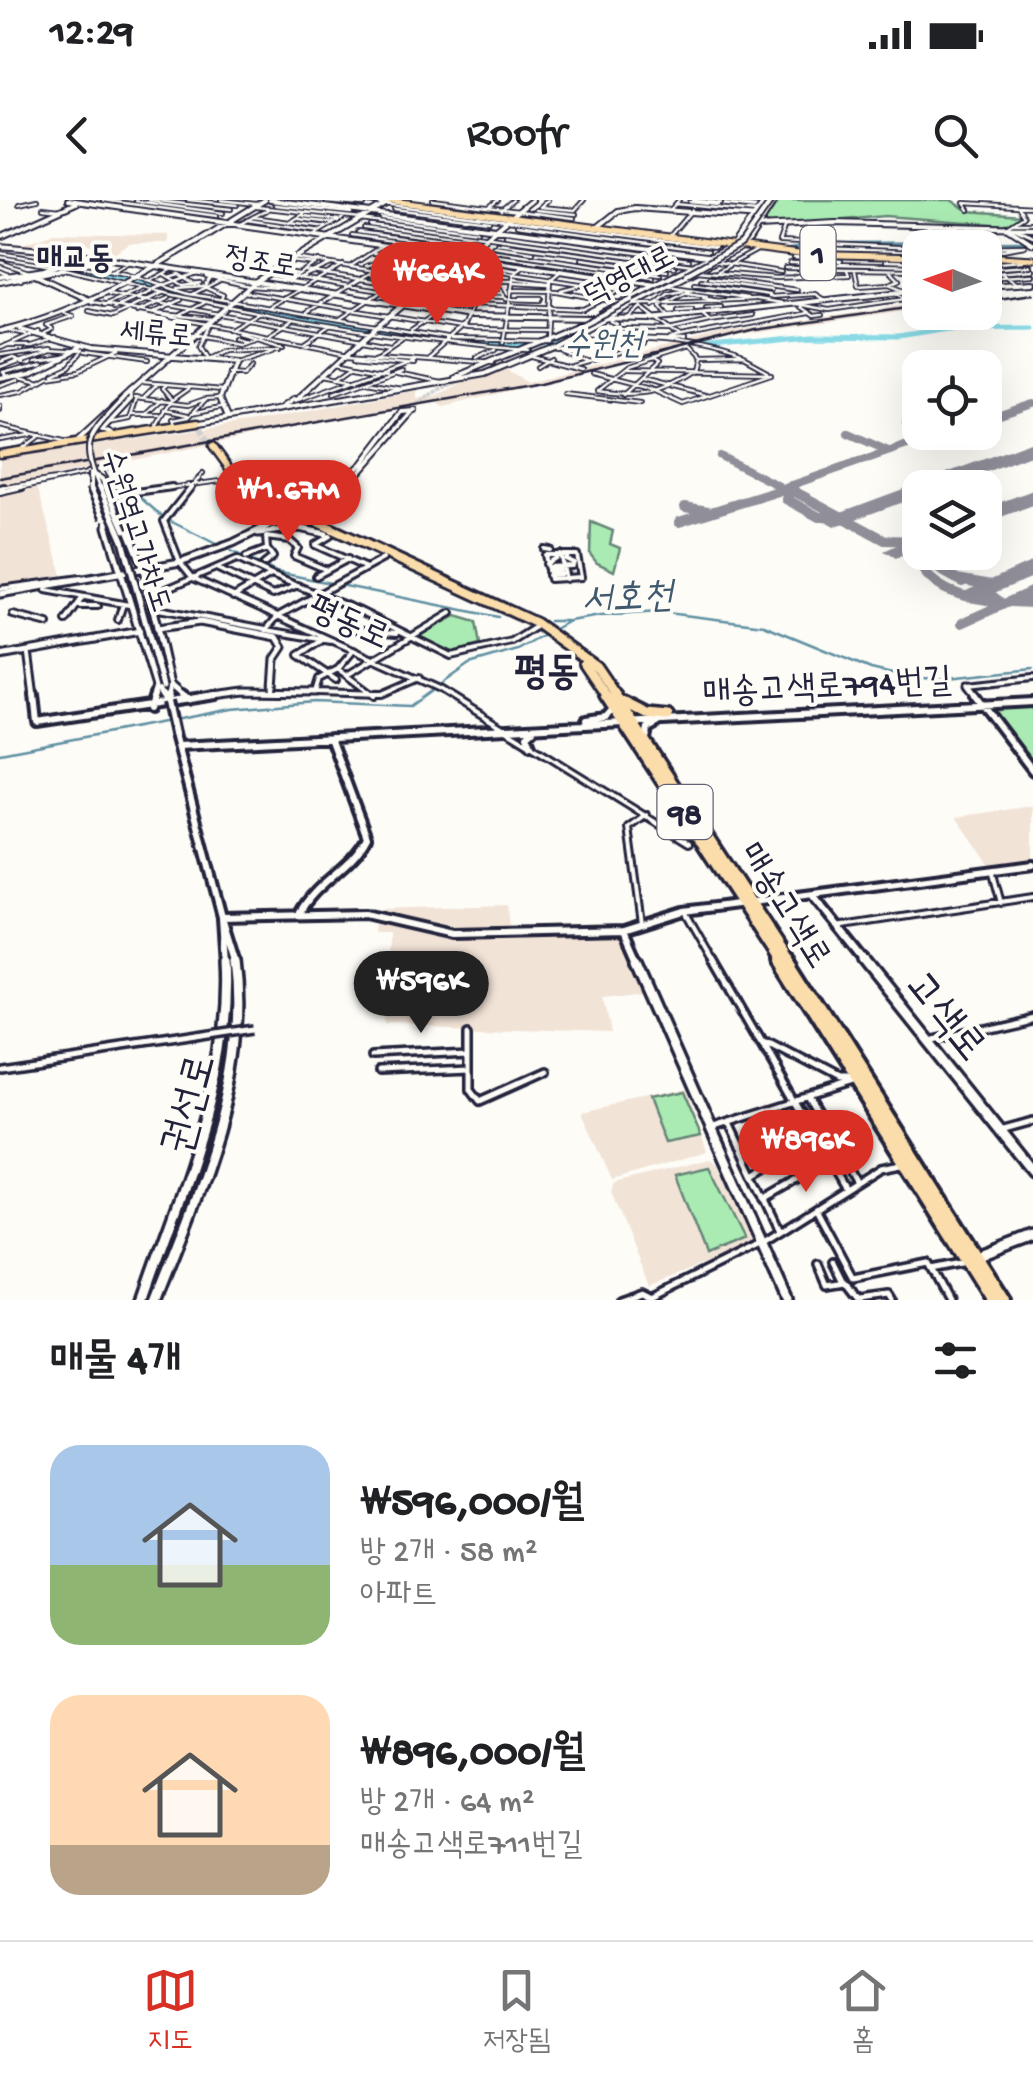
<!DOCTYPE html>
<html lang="ko">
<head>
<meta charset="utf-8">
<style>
	:root { --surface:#fff; --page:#f2f2f2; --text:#202124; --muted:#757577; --line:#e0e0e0; --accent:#d93025 }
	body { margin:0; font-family:"Gochi Hand","Poor Story",sans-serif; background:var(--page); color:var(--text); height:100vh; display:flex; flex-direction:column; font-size:38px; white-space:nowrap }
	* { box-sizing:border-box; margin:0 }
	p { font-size:32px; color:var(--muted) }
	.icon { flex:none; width:55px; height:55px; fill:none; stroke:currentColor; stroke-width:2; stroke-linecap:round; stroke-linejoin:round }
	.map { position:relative; height:1100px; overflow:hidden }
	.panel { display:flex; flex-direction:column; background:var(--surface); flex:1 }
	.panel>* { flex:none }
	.needle { width:65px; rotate:272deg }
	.controls { position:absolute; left:902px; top:30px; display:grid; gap:20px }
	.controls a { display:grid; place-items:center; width:100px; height:100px; border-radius:20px; background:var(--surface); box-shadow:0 10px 40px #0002; font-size:50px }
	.price { position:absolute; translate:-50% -85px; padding:0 22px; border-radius:35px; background:var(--accent); color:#fff; font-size:32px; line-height:65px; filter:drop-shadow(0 2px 5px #0008) }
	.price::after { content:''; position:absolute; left:50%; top:60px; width:30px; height:22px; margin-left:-15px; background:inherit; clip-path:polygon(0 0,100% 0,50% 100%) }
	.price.current { background:#222; color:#fff }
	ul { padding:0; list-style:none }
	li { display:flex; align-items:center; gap:30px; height:250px; padding:0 50px }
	li span { display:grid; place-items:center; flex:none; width:280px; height:200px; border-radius:30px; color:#555 }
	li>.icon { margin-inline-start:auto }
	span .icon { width:120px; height:120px; fill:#fffc; stroke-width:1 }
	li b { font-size:42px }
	h2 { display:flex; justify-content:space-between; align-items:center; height:120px; padding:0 50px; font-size:42px }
	.status { display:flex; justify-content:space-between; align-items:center; height:70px; padding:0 50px; background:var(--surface); direction:ltr }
	.status svg { height:28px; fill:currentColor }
	header { display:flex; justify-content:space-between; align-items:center; height:130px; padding:0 50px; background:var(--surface); font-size:45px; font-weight:600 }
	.dock { display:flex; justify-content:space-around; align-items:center; height:140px; border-top:2px solid var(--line); background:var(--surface); font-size:28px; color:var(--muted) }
	.dock a { display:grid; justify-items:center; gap:5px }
	.dock .current { color:var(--accent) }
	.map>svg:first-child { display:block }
</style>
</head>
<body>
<div class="status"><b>12:29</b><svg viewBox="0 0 49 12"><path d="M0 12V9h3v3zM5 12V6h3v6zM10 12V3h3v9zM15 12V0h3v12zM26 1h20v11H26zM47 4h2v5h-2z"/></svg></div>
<header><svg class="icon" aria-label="back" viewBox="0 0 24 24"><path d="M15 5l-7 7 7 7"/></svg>Roofr<svg class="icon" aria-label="search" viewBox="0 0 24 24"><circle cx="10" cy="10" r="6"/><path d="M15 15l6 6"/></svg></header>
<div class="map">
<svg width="1033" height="1100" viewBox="0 0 1033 1100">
	<rect width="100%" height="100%" fill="#fdfcf7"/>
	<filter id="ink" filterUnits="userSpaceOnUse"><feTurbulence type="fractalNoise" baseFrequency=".01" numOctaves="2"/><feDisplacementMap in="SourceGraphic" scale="20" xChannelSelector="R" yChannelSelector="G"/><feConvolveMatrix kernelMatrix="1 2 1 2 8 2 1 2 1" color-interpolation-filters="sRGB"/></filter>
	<g filter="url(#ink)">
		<path fill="#f2e3d7" d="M54,33L168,35V43H128L109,57L94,49L98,45L65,43L57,49L17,46Z
			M920,103V109L721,138L443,207L437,203L322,222L0,287V259L253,222L417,190V199L435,196L467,180L505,169L528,182L722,133Z
			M37,286L62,375L0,387V293Z
			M1033,606V659L990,665L956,617Z
			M507,705L509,728L619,725L647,791L602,796L609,832L387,825L389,733H374L376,709Z
			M685,889L707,952L612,980L582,912Z
			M710,959L717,964L752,1036L751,1045L649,1086L611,992L614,983Z"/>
		<path fill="#aaebb3" stroke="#668677" stroke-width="2.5" d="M779,0H951L968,11L1022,15L1007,25L884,16L775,27L764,22Z
			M591,322L613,331L610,344L620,348L614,371L597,363L590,354Z
			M456,416L476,422L480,445L450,453L418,436Z
			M1033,507V563L994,514L998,509Z
			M682,892L701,936L665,943L648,899Z
			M709,967L745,1039L706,1055L675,975Z"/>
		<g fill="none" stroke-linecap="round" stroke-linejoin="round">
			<path stroke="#6090a2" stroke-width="2.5" d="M835,43L1033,42
				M789,49L817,45
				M107,269L164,318L216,344
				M231,351L276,372L498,417
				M549,421H567
				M0,553L232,509L314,502L410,506L469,464L518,450L569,421L601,416L659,412L764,425L871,469L905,477L938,479L1033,469"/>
			<path stroke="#8adae6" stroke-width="4" d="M0,55L132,79L182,95L371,128"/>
			<path stroke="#8adae6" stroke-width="5" d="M356,125L452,142
				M486,145L606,139
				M700,147L813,136L899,137L947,129L1033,128"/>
			<path stroke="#908f99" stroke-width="8" d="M985,219L1033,203
				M906,224L920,230
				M848,233L888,251
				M720,256L783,288
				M793,289L795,284L945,232
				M782,290H791
				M789,290L791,285"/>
			<path stroke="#908f99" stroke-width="10" d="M790,287L786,299L819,317H840
				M685,307L708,311
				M679,322L788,288L885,340L919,341
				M916,357C930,391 965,399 999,401L991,395L992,385L957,379
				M917,357L962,382
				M1010,402L1033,403
				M962,423L1033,391"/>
			<path fill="#908f99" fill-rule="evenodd" d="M1033,241V254L944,288H920V296L842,324L834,326L822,319Z
				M1033,290V305L985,323V308Z
				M920,334V350L896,358L884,351Z
				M1033,361V377L979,399L966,391Z"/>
			<path stroke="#d1d0d1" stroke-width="4" stroke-dasharray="4 1" stroke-linecap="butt" d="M405,213L439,189L487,169"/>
			<path stroke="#d1d0d1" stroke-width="6" stroke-dasharray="6 2.5" stroke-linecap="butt" d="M201,228L210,246"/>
			<g stroke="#22223b" stroke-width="6">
				<path id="minor-far2" d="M103,0L217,16
					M149,0L231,9
					M188,0L237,5
					M221,0L256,4
					M352,0L715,47
					M433,0L574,18
					M693,0L721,3
					M727,0L762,3
					M136,1L223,13
					M326,2L364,5
					M690,2L719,5
					M19,4L37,0
					M676,4L756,12
					M275,5L351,13
					M256,7L361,18
					M489,7L498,0
					M540,7L575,10
					M540,7L548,0
					M43,8L60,10
					M672,8L679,0
					M394,9L489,21
					M501,10L513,0
					M536,10L576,14
					M575,10L584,0
					M969,10L964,3L1033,7
					M304,16L339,20
					M253,17L327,27
					M381,18L477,31
					M299,19L334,23
					M360,19L692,65
					M247,20L321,31
					M289,23L307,12
					M1013,23H1033
					M240,24L267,10
					M370,25L468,38
					M517,25L708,51
					M927,25L946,48
					M968,26L986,43
					M1007,27L1024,16L1019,8
					M364,28L463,42
					M784,28L779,42L920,48
					M1017,29L1033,36
					M358,32L458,46
					M314,35L343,18
					M352,35L453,50
					M506,35L689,60
					M669,37L692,10
					M497,43L675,67
					M493,46L533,52
					M927,48L1025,46L1002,50L994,45
					M488,50L660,75
					M61,52L55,57L70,61
					M0,53L125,74L189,94L453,139L547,141
					M373,53L621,90
					M484,54L653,78
					M84,56L119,61
					M0,57L52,66
					M294,58L433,80
					M475,58L469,62L492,64
					M794,58L841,61
					M582,59L667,71
					M290,61L315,64
					M886,61L920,62
					M0,62L29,72
					M717,62L781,72
					M388,63L442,72
					M790,63L920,66
					M985,64L1023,61
					M351,66L383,45
					M366,66L395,56
					M61,68C214,107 370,138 528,150
					M502,68L518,71
					M785,68L920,70
					M985,69L1030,66
					M274,70L299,74
					M889,70L899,80L889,84L909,92
					M905,70L920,81
					M0,71L21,80
					M305,71L422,88
					M446,71L491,73
					M696,71L776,78
					M855,71L858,86L889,84
					M111,72L129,62
					M394,72H416
					M268,73L411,96
					M443,73H463
					M715,73L759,49
					M989,73L998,78L991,81
					M1001,73L1018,84
					M164,74L183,85L200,83
					M370,74L383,76
					M413,74L433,72
					M985,74L1033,70
					M206,76L249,86L295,89
					M169,77L179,74L195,84
					M210,77L204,87L223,95L221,99
					M294,77L319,61
					M793,77L818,71
					M1001,77L1033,75
					M299,78L331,64
					M710,78L797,90
					M776,78L849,75L847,70
					M513,79L548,83
					M434,80L513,81
					M701,80L771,90
					M150,81L172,69
					M496,81L506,99L540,100
					M474,82V100
					M514,83L549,85
					M590,83L620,80
					M694,84L770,95
					M668,86L747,98
					M178,88L203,86
					M151,90L197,73
					M511,90L556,91L621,103
					M561,90L581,85
					M244,92L467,129L546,130
					M481,93H501
					M687,93L707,96
					M109,94L390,145
					M193,94L220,80
					M480,96L503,97
					M769,97L815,94L826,101
					M520,98H541
					M703,98L718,101
					M757,99L782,103
					M454,101L479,100
					M94,102L350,152L494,163
					M797,104L829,110L905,99L896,93
					M104,105L145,87
					M629,105L755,99
					M653,106L668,94L683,91
					M269,107L343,65
					M801,107L814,116L822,115
					M114,108L151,92
					M706,108L721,107
					M89,111L113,116L162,93
					M678,111L692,110
					M137,112L169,98
					M307,112L409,49
					M153,113L212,119
					M153,113L181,100
					M181,115L204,103
					M669,117L660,106L691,90
					M340,119L440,53
					M627,119L641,107L679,136
					M610,121L617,124
					M710,121L753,115
					M208,126L198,146L205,158L222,150L280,147
					M232,128L258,113
					M621,129L669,130L710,121L703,115
					M6,130L25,134
					M411,130L452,103L583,109L637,82
					M238,132L284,145
					M44,133L52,129L46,125L73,116L64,113
					M193,134L237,143L260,136
					M269,135L294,119
					M234,137L245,140
					M570,137L684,141
					M670,139L809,113
					M547,140L550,80L561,71
					M304,143L329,126
					M503,143L514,74L525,66
					M6,145H30L55,137
					M0,148L38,131
					M554,148C615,136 685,138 744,159
					M47,149L81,151L68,166L53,173
					M559,149L586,161
					M686,149L696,160L693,172C659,195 637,197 597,191L626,168Z
					M83,153L147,162
					M0,155L49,148
					M358,155L413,161
					M376,155L401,138
					M429,156L464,125L482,82
					M532,156L580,169
					M477,158L496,150
					M34,159L63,155
					M696,160L744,159L768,172
					M234,161L273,149
					M339,161L387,171
					M0,162L13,157L23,161
					M571,165L643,145
					M538,166L551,158
					M0,167L47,150
					M624,171L772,174
					M227,172L242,173L250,164
					M396,172L440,181
					M325,174L357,180
					M591,174L650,189L683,204L772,174
					M16,175L40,181
					M7,176L3,172L41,162
					M339,177L356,165
					M642,179L705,195
					M367,182L401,188
					M142,183L222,190
					M0,185L19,179
					M165,186L162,189L172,200
					M334,193L401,169
					M565,194L640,203
					M0,195L22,191L48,176L78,171L116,153
					M623,195L657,164L650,160
					M135,198L170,202
					M144,198L157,185
					M295,201L414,158
					M171,203L188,205L205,199
					M0,206V211
					M165,210L188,215
					M192,213L221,207
					M132,215H160
					M145,216L162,200
					M108,223L130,219L137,198
					M175,224L173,220L189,217L206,199L220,198
					M0,226L68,242
					M156,227L172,200L189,188
					M0,240L30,235
					M20,250L41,235
					M0,288L56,279
					M10,290L88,273
					M153,290L228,280
					M189,290L203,273"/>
			</g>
			<g stroke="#22223b" stroke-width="10">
				<path id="minor-far1" d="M191,287L164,321L180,362L193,378L440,489L689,643
					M0,288L4,287
					M0,292L22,287
					M114,295L172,287
					M330,336L315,345L366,368
					M267,349L266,337L289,340L298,348L294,356L327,370
					M544,349L550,350
					M560,354L566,379
					M545,355H577L581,377L550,379Z
					M246,357L267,349L273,357L264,364
					M546,364L557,357
					M547,367L572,366L574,363L565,359L569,355
					M218,369L273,395L298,385
					M548,371L560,370
					M271,375L360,411L451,456L512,442L534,428
					M548,375L561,374
					M316,376L348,359
					M0,389L81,378
					M46,390L129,405
					M150,396L237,359L271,375L233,397
					M78,406H98
					M153,408L266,429
					M13,415L48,424
					M118,420L123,404
					M66,421L83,397
					M352,429L397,433
					M266,430L278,416L383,359
					M267,430L331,441
					M321,441L299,455L336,480
					M354,450L338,469L319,479L315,492L382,494L419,478
					M338,469L374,496
					M347,475L451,413
					M968,485L1033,478
					M992,670L1001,703
					M686,713L714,762
					M642,724L629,628L647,615
					M836,727L1033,697"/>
			</g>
			<g stroke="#22223b" stroke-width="12">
				<path id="minor" d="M713,760L846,990
					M471,828V889L480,901L545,872
					M932,838L1033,815
					M764,844L837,882H851
					M373,856L471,851
					M0,867L196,838
					M378,872L471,868
					M807,898L857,983
					M729,923L780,1031
					M711,928L850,884
					M1004,929L1033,921
					M740,947L805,920
					M754,975L816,937
					M764,999L829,961
					M816,1009L853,1078L928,1063L948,1100
					M833,1062L843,1082
					M818,1064L827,1085L845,1082L858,1099
					M931,1069L966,1062
					M860,1099L889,1095L892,1100
					M619,1100L642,1092L652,1097L762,1043L881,968L901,964"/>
			</g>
			<g stroke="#22223b" stroke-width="8">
				<path id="tertiary-far3" d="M68,0L656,85
					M270,0L715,57
					M598,27L618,11L635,8L760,17
					M758,27L835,23L1033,28
					M0,37L76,3
					M0,46L74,53L470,116L651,119L920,90
					M33,74L94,102
					M0,77L44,70L86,55
					M0,82L64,69
					M985,86L1033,83
					M377,126L532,0
					M20,129L91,149L234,161L220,198L228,218
					M0,131C99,107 179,52 265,0
					M0,178L30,172L78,148
					M130,192L256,81L391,1
					M295,201L377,126
					M282,207L294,199"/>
			</g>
			<g stroke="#22223b" stroke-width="11">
				<path id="tertiary-far2" d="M157,428L200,422L277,437L283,447L275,459L273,487
					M28,451L34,497
					M0,456L140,431
					M170,485L184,497
					M968,485L977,497
					M153,497L156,487
					M199,497L245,491L315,492"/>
			</g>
			<g stroke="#22223b" stroke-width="14">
				<path id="tertiary-far1" d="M34,495L37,522L216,495
					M181,495L188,500
					M975,495L1033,571
					M149,509L154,495
					M586,520L606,517L614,508
					M646,539L648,528L659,522
					M531,545L527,535L534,529
					M178,546L1033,502
					M813,696L866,762
					M299,714C315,682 351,669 367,637L330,538
					M222,717L365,714L452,734L624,730L684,711L1033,665
					M222,717L236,762
					M222,718L225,762
					M624,730L638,762"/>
			</g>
			<g stroke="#22223b" stroke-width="16">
				<path id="tertiary" d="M637,760L787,1100
					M864,760L1033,971
					M978,1056L1033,1035
					M143,1100C181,988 232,880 225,760
					M156,1100C198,992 251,878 235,760"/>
			</g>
			<g stroke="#22223b" stroke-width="8">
				<path id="secondary-far2" d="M1007,27L1033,44
					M601,113L733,45L766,0
					M454,177L581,124
					M194,224L485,174L552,146L737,50L749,41L775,0
					M112,234L102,230L131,199L130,192
					M78,240L130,192
					M362,264L402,212L415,211
					M96,290L88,273L100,270L112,290
					M332,290L363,263
					M344,290L412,213"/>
			</g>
			<g stroke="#22223b" stroke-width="11">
				<path id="secondary-far1" d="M95,287L108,317L107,327L156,487L163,497
					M111,287L144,369L170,485L168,497
					M323,298L335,287
					M258,301L269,316L261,327
					M280,304L326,295
					M324,324L321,316L330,300
					M258,333L299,328L326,334
					M0,394L180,362L233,343L346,287"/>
			</g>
			<g stroke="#22223b" stroke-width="14">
				<path id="secondary" d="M162,495L167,502L168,495
					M174,534L222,717"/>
			</g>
			<g stroke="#22223b" stroke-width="9">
				<path id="primary-far4" d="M385,0L799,54L920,57
					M985,56L1033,59"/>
			</g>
			<g stroke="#22223b" stroke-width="11">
				<path id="primary-far3" d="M213,246L245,290
					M0,254L198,223"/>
			</g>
			<g stroke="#22223b" stroke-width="14">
				<path id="primary-far2" d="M242,287L536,423L596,466L617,497
					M584,463L607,497"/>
			</g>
			<g stroke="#22223b" stroke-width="16">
				<path id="primary-far1" d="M605,495L780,762
					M615,495L790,762
					M623,502L647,514L668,516"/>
			</g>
			<g stroke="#22223b" stroke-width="20">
				<path id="primary" d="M778,760L992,1100
					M788,760L1004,1100"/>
			</g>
			<use href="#minor-far2" stroke="#fdfcf7" stroke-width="2.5"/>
			<use href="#minor-far1" stroke="#fdfcf7" stroke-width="4"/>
			<use href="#minor" stroke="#fdfcf7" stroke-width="5"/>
			<use href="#tertiary-far3" stroke="#fdfcf7" stroke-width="4"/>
			<use href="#tertiary-far2" stroke="#fdfcf7" stroke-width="5"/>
			<use href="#tertiary-far1" stroke="#fdfcf7" stroke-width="6"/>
			<use href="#tertiary" stroke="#fdfcf7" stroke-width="9"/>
			<use href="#secondary-far2" stroke="#fdfcf7" stroke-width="4"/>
			<use href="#secondary-far1" stroke="#fdfcf7" stroke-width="5"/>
			<use href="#secondary" stroke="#fdfcf7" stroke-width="6"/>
			<use href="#primary-far4" stroke="#fbddab" stroke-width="5"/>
			<use href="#primary-far3" stroke="#fbddab" stroke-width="6"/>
			<use href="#primary-far2" stroke="#fbddab" stroke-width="8"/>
			<use href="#primary-far1" stroke="#fbddab" stroke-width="9"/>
			<use href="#primary" stroke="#fbddab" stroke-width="12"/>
			<path stroke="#22223b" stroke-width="2.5" d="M985,101L1033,94
				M0,278L541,183L756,130L920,106"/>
			<g stroke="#22223b" stroke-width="12" stroke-linecap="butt">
				<path id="minor-bridge" d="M196,838L255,829"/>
			</g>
			<g stroke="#22223b" stroke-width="8" stroke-linecap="butt">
				<path id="secondary-bridge-far2" d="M687,74L742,43L772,0
					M577,127L631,100
					M91,273V290
					M92,273L102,279L107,290
					M101,290C78,240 89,236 124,198"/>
			</g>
			<g stroke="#22223b" stroke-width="11" stroke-linecap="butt">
				<path id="secondary-bridge-far1" d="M90,287L104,318
					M100,287L123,340L163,487
					M106,287L125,330"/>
			</g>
			<g stroke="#22223b" stroke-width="14" stroke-linecap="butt">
				<path id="secondary-bridge" d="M167,502L174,534"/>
			</g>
			<use href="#minor-bridge" stroke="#fdfcf7" stroke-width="5"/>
			<use href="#secondary-bridge-far2" stroke="#fdfcf7" stroke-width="4"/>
			<use href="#secondary-bridge-far1" stroke="#fdfcf7" stroke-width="5"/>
			<use href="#secondary-bridge" stroke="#fdfcf7" stroke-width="6"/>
		</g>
	</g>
	<g text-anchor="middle" stroke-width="8" stroke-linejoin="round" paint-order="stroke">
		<g font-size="30" fill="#22223b" stroke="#fdfcf7">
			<text transform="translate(261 60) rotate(9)" y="10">정조로</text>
			<text transform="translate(628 74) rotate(-27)" y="10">덕영대로</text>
			<text transform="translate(156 132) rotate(5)" y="10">세류로</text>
			<text transform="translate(138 330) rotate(72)" y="10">수원역고가차도</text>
		</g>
		<g fill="#fdfcf7" stroke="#646373" stroke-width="2.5">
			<rect x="800.5" y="26" width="35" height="54" rx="8"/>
			<rect x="657.5" y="585" width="55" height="54" rx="8"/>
		</g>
		<g font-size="32" font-weight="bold" fill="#22223b">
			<text x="818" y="64">1</text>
			<text x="685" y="623">98</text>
		</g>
		<g font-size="32" font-weight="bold" fill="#22223b" stroke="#fdfcf7">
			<text x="75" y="67">매교동</text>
		</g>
		<g font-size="32" font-style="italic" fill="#41596e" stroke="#fdfcf7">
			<text x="603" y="153">수원천</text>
		</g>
		<g font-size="35" fill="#22223b" stroke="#fdfcf7">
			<text transform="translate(350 420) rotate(24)" y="12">평동로</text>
			<text transform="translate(827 484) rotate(-3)" y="12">매송고색로794번길</text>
			<text transform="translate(787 704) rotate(58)" y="12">매송고색로</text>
		</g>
		<g font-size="38" font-style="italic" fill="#41596e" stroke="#fdfcf7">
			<text transform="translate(627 395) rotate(-3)" y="13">서호천</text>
		</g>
		<g font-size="40" font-weight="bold" fill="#22223b" stroke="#fdfcf7">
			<text x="547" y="483">평동</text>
		</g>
		<g font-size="42" fill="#22223b" stroke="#fdfcf7">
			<text transform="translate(948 814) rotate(51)" y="15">고색로</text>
			<text transform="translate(186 903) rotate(-75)" y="15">권선로</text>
		</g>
	</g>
</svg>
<div class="controls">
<a><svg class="needle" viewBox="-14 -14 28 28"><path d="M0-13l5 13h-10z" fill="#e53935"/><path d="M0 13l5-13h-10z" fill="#757577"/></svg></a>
<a><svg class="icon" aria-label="locate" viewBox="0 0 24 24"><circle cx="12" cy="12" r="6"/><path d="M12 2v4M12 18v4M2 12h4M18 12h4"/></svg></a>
<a><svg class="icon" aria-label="layers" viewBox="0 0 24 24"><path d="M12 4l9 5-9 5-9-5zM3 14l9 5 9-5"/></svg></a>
</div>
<b class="price" style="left:437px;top:127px">₩664K</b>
<b class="price" style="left:288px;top:345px">₩1.67M</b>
<b class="price current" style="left:421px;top:836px">₩596K</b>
<b class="price" style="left:806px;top:995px">₩896K</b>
</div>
<section class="panel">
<h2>매물 4개<svg class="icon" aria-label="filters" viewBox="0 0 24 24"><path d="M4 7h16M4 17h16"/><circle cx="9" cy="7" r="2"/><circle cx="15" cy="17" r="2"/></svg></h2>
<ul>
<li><span style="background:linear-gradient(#a9c7e8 60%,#8fb573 0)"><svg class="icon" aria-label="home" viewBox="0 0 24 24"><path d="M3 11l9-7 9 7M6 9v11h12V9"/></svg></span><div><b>₩596,000/월</b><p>방 2개 · 58 m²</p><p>아파트</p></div></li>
<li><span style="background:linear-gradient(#ffd9b3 75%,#b9a48a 0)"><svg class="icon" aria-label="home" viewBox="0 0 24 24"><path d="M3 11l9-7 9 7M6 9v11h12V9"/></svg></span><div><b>₩896,000/월</b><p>방 2개 · 64 m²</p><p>매송고색로711번길</p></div></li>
</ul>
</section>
<nav class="dock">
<a class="current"><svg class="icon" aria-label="map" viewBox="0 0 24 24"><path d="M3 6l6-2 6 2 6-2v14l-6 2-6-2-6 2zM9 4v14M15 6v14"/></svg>지도</a>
<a><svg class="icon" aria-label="saved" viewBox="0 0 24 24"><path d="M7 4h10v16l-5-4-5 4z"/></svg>저장됨</a>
<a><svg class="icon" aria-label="home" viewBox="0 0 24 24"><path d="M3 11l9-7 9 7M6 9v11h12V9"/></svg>홈</a>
</nav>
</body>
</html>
